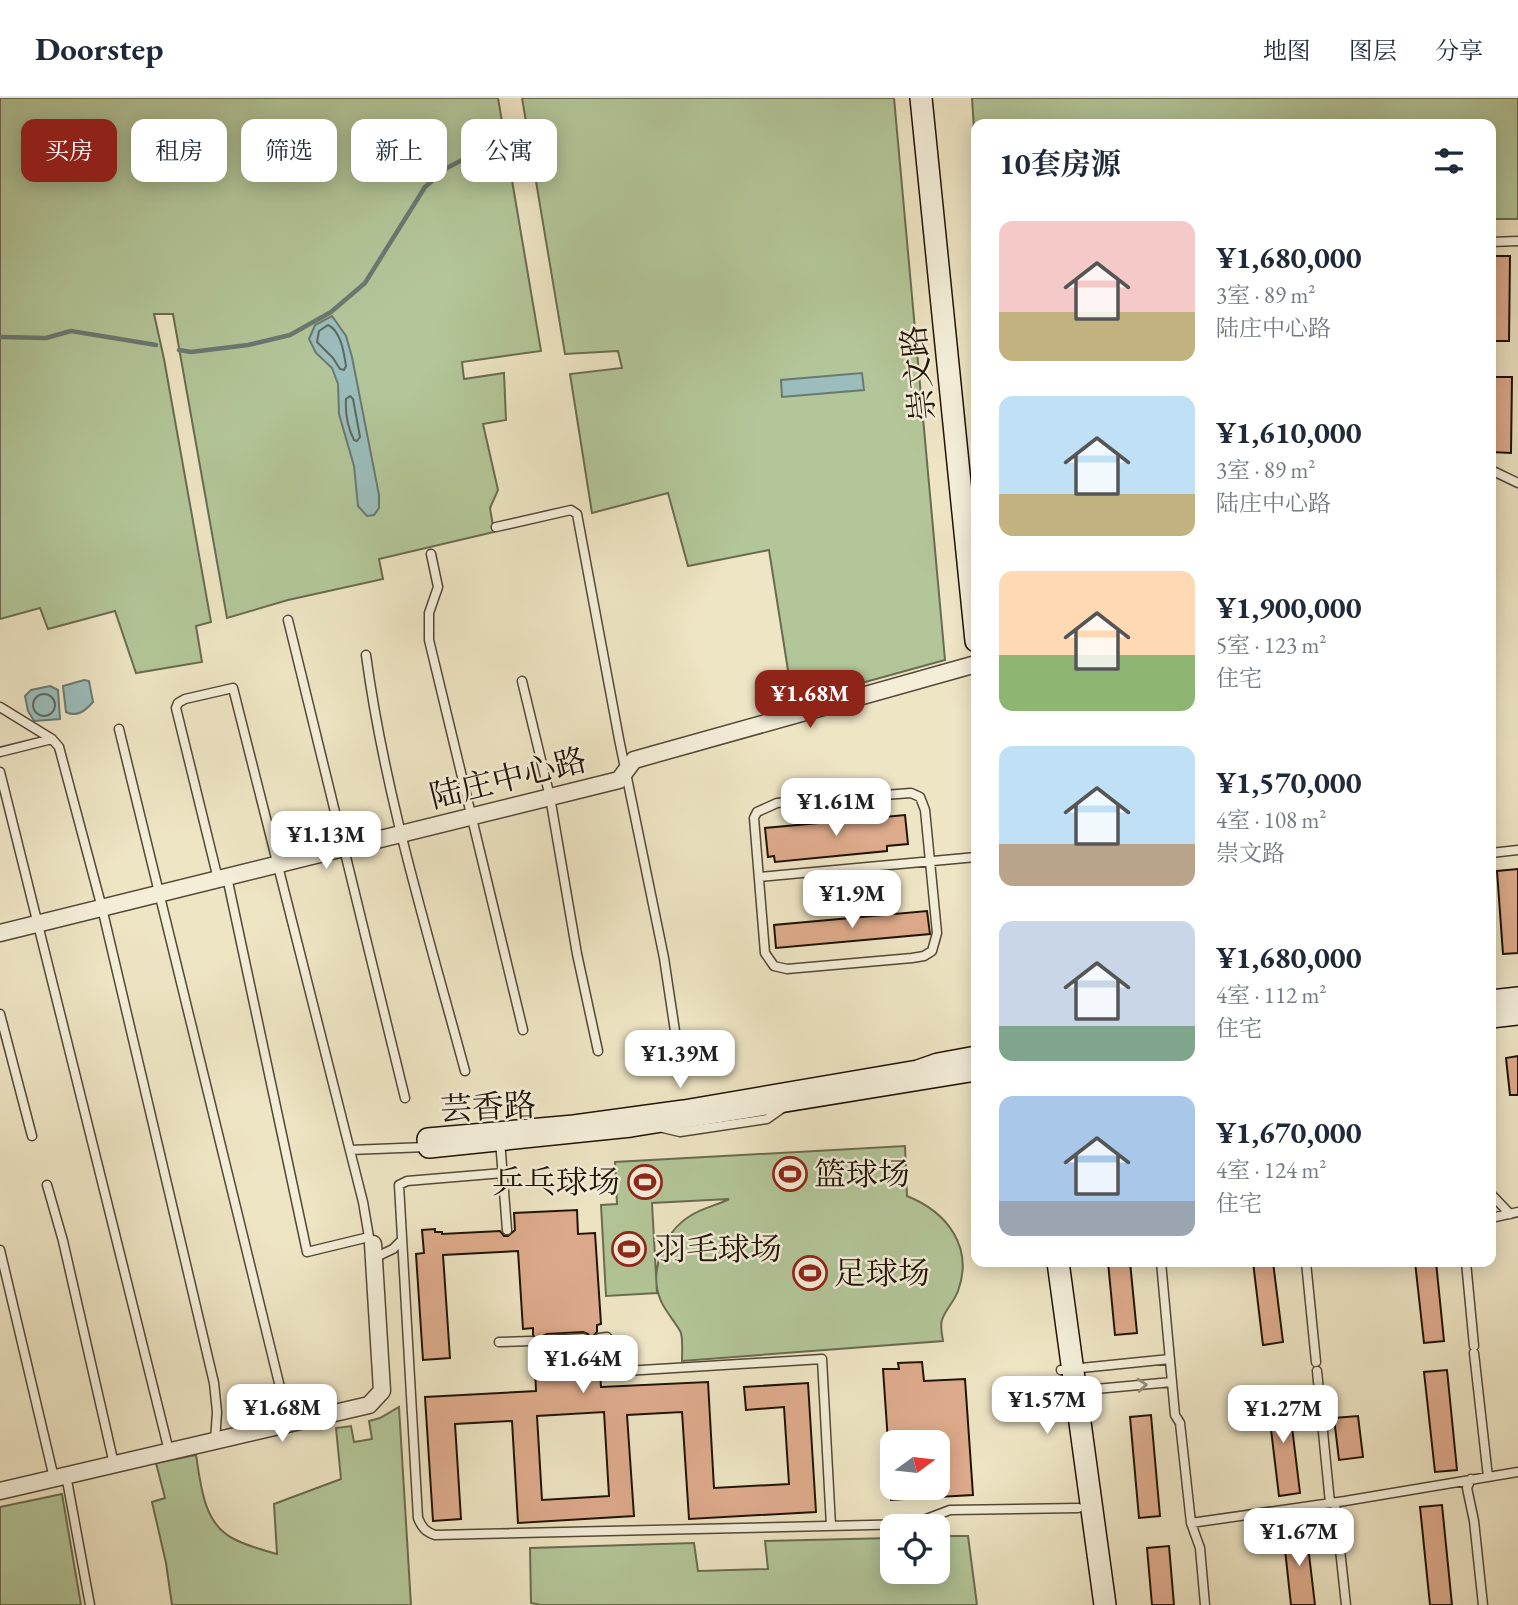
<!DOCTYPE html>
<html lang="zh">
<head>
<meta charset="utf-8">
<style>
	:root { --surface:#fff; --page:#f2f2f3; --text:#1f2937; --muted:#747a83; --line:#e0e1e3; --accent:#8f2418 }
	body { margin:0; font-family:"EB Garamond","Noto Serif SC",serif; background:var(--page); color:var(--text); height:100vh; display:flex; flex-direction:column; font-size:26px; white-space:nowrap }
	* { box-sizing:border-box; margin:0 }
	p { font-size:23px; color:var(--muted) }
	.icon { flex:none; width:38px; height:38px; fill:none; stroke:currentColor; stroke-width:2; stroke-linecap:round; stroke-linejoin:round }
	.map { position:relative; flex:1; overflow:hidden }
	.details { position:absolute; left:971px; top:21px; width:525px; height:1148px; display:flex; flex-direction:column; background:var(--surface); border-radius:14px; box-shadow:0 4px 18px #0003 }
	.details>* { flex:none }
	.banner { position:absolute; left:21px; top:21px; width:665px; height:63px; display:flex; gap:14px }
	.needle { width:46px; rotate:75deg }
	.controls { position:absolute; left:880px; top:1332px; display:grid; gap:14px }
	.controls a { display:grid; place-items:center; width:70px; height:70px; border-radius:14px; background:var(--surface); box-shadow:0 4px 18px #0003; font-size:35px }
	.price { position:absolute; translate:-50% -60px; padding:0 16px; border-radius:14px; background:#fff; color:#222; font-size:23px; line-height:46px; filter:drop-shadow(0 2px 4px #0008) }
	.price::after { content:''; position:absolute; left:50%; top:42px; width:21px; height:16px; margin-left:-10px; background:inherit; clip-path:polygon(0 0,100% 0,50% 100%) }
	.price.on { background:var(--accent); color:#fff }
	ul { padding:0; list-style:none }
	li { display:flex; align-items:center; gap:21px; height:175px; padding:0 28px }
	li span { display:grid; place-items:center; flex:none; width:196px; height:140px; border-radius:14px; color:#555 }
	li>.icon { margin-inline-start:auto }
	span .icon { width:84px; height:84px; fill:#fffc; stroke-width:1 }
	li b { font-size:30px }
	h2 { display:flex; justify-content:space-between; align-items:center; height:84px; padding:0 28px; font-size:30px }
	.tag { padding:0 24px; border-radius:14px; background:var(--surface); box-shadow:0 4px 18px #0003; font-size:24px; line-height:63px }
	.tag.on { background:var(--accent); color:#fff }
	header { display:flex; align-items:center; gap:42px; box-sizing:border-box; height:98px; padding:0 35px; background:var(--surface); border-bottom:2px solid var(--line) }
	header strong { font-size:33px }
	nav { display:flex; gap:38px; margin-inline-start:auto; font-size:24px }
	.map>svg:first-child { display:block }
</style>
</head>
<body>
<header>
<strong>Doorstep</strong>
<nav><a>地图</a><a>图层</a><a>分享</a></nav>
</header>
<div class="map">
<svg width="1518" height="1507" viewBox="0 0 1518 1507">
	<rect width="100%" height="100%" fill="#eee5c4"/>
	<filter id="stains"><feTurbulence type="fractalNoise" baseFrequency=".00286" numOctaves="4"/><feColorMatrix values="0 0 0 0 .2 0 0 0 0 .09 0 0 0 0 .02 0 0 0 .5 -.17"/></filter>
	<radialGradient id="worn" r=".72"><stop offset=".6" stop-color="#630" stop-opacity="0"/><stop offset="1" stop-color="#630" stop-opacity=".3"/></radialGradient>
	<path fill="#b3c699" stroke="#6a6c4f" stroke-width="2" d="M0,0H498L541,253L462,264L464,281L504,275L506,322L483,326L498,392L490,410L494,434L379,461L383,481L288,502L227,520L173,216H154L164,261L211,524L196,528L202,564L136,575L115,513L48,531L40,510L0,521Z
		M522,0H894L945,562L793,604L769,452L688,468L668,395L592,415L570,276L622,270L618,253L565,256Z
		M972,0H1518V121H1491V26H976V63Z
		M905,1048L907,1098C947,1114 974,1149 958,1193C954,1204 945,1212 942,1222C940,1227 942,1237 943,1243L682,1263C682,1254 683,1243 681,1235C679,1229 665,1213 661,1203C648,1174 664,1134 690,1118C702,1110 718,1107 729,1101L652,1105L657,1195L606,1198L601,1107L617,1106L615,1064Z
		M399,1309L411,1507H172L166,1465L152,1404L165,1400L156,1365L196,1357C201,1387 203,1426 234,1441C247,1448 263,1452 277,1456L274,1406L341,1381L336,1330L351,1328L354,1344L372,1341L369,1323L380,1320Z
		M62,1396L81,1507H0V1409Z
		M938,1438H968L977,1507H541L531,1505L530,1450L694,1445L698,1473L768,1471L765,1443L892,1440V1474H938Z"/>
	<path fill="#9bbdbb" stroke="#6a7972" stroke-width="2" d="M332,218L346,238L352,259L379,397V410L374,417L367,418L358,408L354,368L339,316L338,286L332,270L316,255L309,241L315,227Z
		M862,275L864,292L782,299L781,282Z
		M84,582L89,583L93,604C86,612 77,620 66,614L63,588Z
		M50,588L58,592L60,621L34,623L28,613L25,598L31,592Z"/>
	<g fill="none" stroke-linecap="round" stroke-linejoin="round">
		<path stroke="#5e6860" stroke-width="2" d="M328,227C341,233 344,255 346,268L344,272L340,271L333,260L317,244L319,233Z
			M350,298L353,301L360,339L357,343L354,342C347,328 345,316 346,301Z
			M33 607a11 11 0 1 1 22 0a11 11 0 1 1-22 0Z"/>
		<path stroke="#6a7972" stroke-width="4.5" d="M0,239L46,240L71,233L156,247
			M179,252L191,254L248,247L290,237L331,214L365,185L425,89L447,70L464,61L496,55"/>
	</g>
	<path fill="#deab8c" stroke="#201305" stroke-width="2" fill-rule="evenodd" d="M1491,158H1510L1509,243H1491Z
		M1491,279H1512L1511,355L1491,354Z
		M905,717L908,746L887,748V753L775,764L774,758L768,759L765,730Z
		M1518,771V855L1503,856L1497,773Z
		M927,813L930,836L776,850L774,827Z
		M1518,958V997H1510L1506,960Z
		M577,1112L578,1136L595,1135L601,1226L597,1227V1234L592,1240L598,1246L601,1289L708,1284L714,1390L789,1386L784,1309L746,1312L744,1289L808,1285L816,1414L689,1421L682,1314L627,1317L634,1418L518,1425L512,1323L455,1326L461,1421L433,1423L425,1299L536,1293L534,1249L537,1243L533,1237V1230L523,1231L518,1153L443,1157L450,1260L423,1262L416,1156L424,1155L422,1132L435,1131V1134H442V1136L500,1133L504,1138H508L515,1132L514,1115ZM583,1234L588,1236L590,1240L584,1246L548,1249L542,1243L543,1238L547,1236ZM604,1314L609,1398L542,1402L537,1318Z
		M1108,1164H1130L1137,1235L1115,1237Z
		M1253,1164H1273L1283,1244L1263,1247Z
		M1415,1164H1436L1444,1243L1424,1245Z
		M922,1264L924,1283L965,1281L973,1397L938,1399V1372L947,1371L945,1344H888L883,1271H899L898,1265Z
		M1447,1272L1457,1372L1435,1374L1424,1274Z
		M1288,1296L1300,1395L1279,1398L1267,1298Z
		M1151,1317L1160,1418L1139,1420L1130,1319Z
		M1358,1318L1363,1359L1339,1362L1334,1320Z
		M891,1390H932V1399L891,1402Z
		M1442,1407L1452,1507H1430L1420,1409Z
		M1306,1431L1315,1507H1291L1283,1433Z
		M1169,1448L1174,1507H1152L1147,1450Z"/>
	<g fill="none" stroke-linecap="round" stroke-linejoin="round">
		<g stroke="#544835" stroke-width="11">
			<path id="lane" d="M1491,144L1518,143
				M1491,372L1518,385
				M496,429L571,412L577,416L619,641L664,860L678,953V977
				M431,456L438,489L429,515V542L523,932
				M288,522L405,1000
				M366,557C385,698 428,836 465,973
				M522,583L550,699L577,856L598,953
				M0,609L52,641L59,649L102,810L214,1285L217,1314L215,1343
				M119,631L289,1326
				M0,654L52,641
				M0,674L169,1353
				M911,695L920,699L925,712L937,835L932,853L924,858L912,860L787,871L774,868L765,855L754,720L757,714L777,705Z
				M1491,755L1518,752
				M227,779L307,1154L369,1139L371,1144
				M759,779L976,759
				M218,781L176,610L178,605L185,601L233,590L363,1104L369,1139
				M0,916L32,1038
				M663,1030L680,1034L767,1021L784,1009
				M500,1042L507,1132
				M350,1052L426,1049
				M503,1075L407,1083L399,1087L418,1420C422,1430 426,1434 435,1437L913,1426L950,1412L1078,1410
				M47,1087L63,1143L114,1366
				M1491,1096L1510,1116
				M1491,1120L1518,1114
				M0,1152L54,1380
				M374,1160L393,1151L401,1143
				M1161,1164L1175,1317L1180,1325L1191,1425L1200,1450L1205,1507
				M1306,1164L1316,1264
				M1466,1164L1474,1248
				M599,1240L607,1239L609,1274L822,1261L831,1428
				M548,1242L583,1240
				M499,1244L531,1243
				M1474,1255L1488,1379
				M1061,1272L1170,1261
				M1317,1273L1330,1405
				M1063,1294L1172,1284
				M66,1377L90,1507
				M1471,1381L1467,1390L1474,1423L1483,1507
				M1335,1405L1346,1507
				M1191,1425L1345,1403L1518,1374"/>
		</g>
		<g stroke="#544835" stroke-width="19">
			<path id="street" d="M0,835L619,682L634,662L976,566
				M0,1393L369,1307L382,1293L373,1146"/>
		</g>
		<g stroke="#201305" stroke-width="24">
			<path id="secondary" d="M921,0L976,543
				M1491,903L1518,900
				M1491,919L1518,916
				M976,959L938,966L918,973L684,1013L574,1028L428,1041L429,1049L631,1028L976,972
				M1058,1164L1105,1507"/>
		</g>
		<use href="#lane" stroke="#f4eed9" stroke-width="8"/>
		<use href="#street" stroke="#f4eed9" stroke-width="16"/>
		<use href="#secondary" stroke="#f4eed9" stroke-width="21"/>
	</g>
	<defs><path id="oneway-chevron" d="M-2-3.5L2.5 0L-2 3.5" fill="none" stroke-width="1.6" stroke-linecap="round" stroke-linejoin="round" transform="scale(1.75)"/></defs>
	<use stroke="#958b7a" href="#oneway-chevron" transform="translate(1142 1287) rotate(-5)"/>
	<defs>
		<g id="stadium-ring" transform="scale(1.75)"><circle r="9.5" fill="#f4eed9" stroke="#8f2418" stroke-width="1.5"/><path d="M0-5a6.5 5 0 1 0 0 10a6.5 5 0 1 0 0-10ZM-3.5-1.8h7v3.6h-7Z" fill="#8f2418"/></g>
	</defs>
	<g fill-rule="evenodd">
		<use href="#stadium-ring" x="790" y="1076"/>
		<use href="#stadium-ring" x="645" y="1084"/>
		<use href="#stadium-ring" x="629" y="1151"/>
		<use href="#stadium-ring" x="810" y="1175"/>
	</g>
	<g text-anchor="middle" stroke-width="5" stroke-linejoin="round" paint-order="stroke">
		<g font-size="32" fill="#201305" stroke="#f4eed9">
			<text transform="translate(918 275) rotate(-96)" y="11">崇文路</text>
			<text transform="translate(508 680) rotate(-14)" y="11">陆庄中心路</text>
			<text transform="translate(488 1009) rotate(-3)" y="11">芸香路</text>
		</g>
		<g font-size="32" fill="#201305" stroke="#f4eed9" text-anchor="start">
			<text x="814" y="1087">篮球场</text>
			<text x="620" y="1095" text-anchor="end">乒乓球场</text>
			<text x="654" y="1162">羽毛球场</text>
			<text x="834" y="1186">足球场</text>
		</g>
	</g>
	<rect width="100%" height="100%" filter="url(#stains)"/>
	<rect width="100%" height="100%" fill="url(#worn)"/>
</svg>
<div class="controls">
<a><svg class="needle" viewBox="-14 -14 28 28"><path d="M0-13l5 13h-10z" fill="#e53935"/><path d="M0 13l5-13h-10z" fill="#747a83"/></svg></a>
<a><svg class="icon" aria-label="locate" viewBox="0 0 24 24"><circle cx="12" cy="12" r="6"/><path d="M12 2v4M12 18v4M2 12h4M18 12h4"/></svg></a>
</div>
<b class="price on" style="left:810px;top:632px">¥1.68M</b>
<b class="price" style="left:836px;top:740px">¥1.61M</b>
<b class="price" style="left:326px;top:773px">¥1.13M</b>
<b class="price" style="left:852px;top:832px">¥1.9M</b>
<b class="price" style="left:680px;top:992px">¥1.39M</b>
<b class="price" style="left:583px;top:1297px">¥1.64M</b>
<b class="price" style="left:1047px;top:1338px">¥1.57M</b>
<b class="price" style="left:282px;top:1346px">¥1.68M</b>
<b class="price" style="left:1283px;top:1347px">¥1.27M</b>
<b class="price" style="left:1299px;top:1470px">¥1.67M</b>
<div class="banner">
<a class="tag on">买房</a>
<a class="tag">租房</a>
<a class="tag">筛选</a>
<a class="tag">新上</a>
<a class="tag">公寓</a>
</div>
<section class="details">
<h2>10套房源<svg class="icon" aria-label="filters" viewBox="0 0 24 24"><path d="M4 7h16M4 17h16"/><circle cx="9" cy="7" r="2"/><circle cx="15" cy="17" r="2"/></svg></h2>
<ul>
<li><span style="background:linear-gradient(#f6c9c9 65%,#c2b280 0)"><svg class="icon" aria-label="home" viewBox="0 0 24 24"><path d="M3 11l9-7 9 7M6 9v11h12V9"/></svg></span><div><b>¥1,680,000</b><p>3室 · 89 m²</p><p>陆庄中心路</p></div></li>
<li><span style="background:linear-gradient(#bfe0f5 70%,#c2b280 0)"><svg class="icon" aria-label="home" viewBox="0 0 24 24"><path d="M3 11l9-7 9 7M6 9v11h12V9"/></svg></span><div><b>¥1,610,000</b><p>3室 · 89 m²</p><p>陆庄中心路</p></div></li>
<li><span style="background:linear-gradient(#ffd9b3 60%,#8fb573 0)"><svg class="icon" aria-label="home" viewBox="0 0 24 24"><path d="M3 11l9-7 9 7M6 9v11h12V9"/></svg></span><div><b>¥1,900,000</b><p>5室 · 123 m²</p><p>住宅</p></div></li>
<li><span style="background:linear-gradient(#bfe0f5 70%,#b9a48a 0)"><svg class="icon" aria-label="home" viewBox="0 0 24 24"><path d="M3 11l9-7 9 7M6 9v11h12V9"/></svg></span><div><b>¥1,570,000</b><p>4室 · 108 m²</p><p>崇文路</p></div></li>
<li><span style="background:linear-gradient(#c9d6e8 75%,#7fa58c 0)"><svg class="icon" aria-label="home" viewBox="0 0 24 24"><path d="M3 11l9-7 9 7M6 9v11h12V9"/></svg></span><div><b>¥1,680,000</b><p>4室 · 112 m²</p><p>住宅</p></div></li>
<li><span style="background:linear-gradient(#a9c7e8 75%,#9aa5b1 0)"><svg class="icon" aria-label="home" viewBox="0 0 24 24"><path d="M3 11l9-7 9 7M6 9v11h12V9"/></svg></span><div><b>¥1,670,000</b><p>4室 · 124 m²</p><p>住宅</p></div></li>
</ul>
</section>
</div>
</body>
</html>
